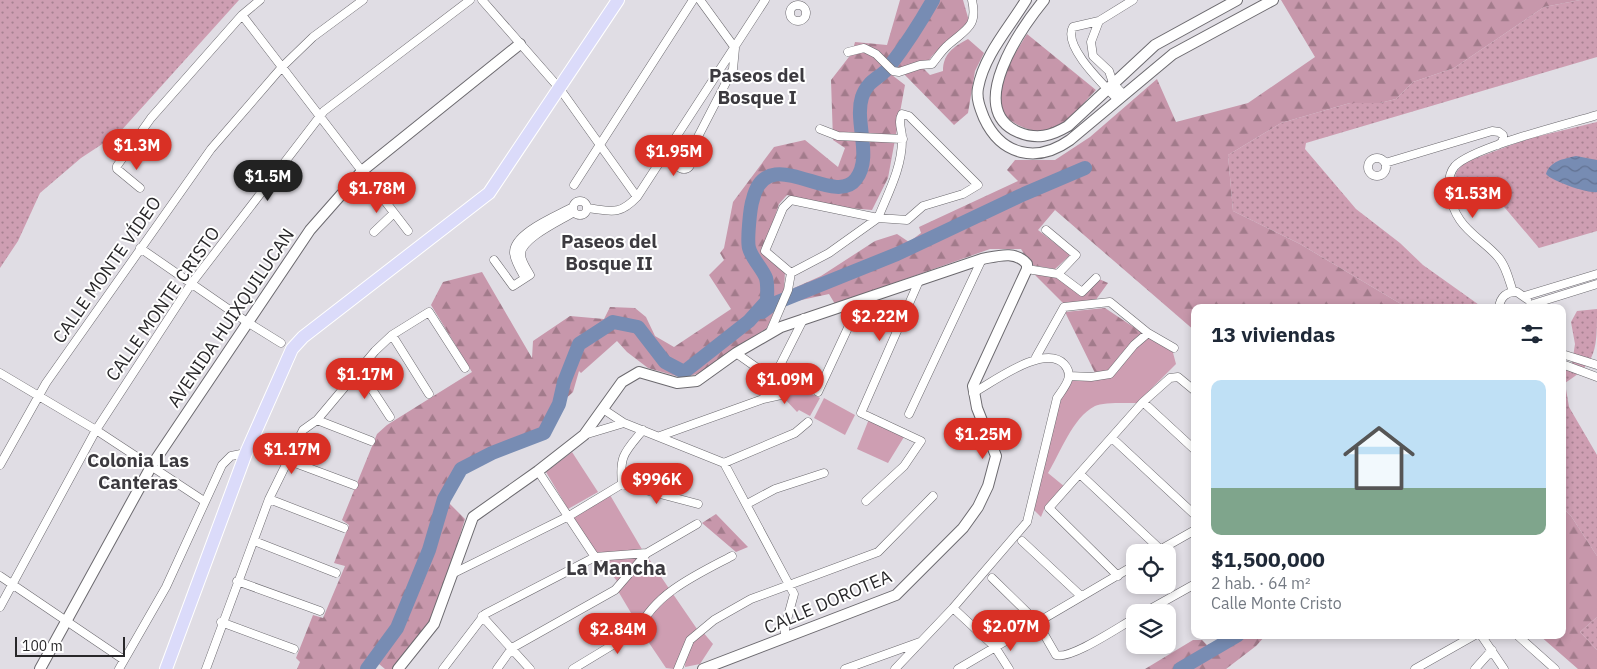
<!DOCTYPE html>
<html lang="es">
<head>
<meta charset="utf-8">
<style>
	:root { --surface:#fff; --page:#f2f2f3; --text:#1f2937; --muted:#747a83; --line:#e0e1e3; --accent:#d93025 }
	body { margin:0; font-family:"IBM Plex Sans",sans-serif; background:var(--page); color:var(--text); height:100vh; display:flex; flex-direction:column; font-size:19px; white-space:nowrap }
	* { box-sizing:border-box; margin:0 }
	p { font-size:16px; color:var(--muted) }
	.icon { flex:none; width:28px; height:28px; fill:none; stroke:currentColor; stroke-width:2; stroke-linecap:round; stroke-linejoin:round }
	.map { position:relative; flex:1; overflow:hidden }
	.drawer { position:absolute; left:1191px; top:304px; width:375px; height:335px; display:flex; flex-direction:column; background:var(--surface); border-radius:10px; box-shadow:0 2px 8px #0003 }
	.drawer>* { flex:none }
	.controls { position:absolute; left:1126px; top:544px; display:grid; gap:10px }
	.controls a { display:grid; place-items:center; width:50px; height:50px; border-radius:10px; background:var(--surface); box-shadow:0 2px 8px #0003; font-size:25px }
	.scale { position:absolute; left:15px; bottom:12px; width:110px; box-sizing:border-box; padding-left:5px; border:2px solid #282729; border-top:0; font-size:14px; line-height:18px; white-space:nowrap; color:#282729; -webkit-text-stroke:4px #fff; paint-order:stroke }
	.price { position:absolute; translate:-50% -42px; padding:0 11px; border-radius:18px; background:var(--accent); color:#fff; font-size:16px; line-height:32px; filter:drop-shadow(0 1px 2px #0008) }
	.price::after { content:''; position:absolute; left:50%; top:30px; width:15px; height:11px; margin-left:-8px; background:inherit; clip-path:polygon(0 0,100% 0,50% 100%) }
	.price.selected { background:#222; color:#fff }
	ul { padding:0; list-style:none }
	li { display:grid; align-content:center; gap:10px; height:265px; padding:0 20px }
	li+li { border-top:1px solid var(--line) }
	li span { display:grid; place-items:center; height:155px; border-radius:10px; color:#555 }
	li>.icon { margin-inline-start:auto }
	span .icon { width:90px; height:90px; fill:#fffc; stroke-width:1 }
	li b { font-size:21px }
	h2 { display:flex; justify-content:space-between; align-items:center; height:60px; padding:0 20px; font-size:21px }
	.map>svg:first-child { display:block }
</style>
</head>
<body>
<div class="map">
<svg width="1597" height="669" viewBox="0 0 1597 669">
	<defs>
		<pattern id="grass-dots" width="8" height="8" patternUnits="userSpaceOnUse" patternTransform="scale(1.25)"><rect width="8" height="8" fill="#ce9eb2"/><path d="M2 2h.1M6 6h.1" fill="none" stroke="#a78191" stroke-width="1.8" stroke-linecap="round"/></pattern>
		<pattern id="forest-firs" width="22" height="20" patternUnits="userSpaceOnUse" patternTransform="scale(1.25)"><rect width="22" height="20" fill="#c797ab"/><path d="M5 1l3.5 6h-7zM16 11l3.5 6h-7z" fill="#a27b8b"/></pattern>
		<pattern id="water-waves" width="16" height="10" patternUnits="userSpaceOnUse" patternTransform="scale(1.25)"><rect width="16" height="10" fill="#778cb3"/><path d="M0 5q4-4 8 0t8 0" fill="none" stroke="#627292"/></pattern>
	</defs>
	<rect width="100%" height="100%" fill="#e0dde4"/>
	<path fill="url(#grass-dots)" d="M0,0H239L119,133L81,158L40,193L18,241L0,268Z
		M1580,0H1597V57L1306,143L1305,149L1356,209L1400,243L1423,265L1482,307H1406L1300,244L1233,211L1228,155L1281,123L1350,103H1380L1396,99L1413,82L1454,68L1544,7Z
		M1597,122V231L1539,248L1488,188L1454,202L1453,188L1456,173L1463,163L1527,139Z
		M1597,309C1597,349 1597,363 1565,383L1569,407L1597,455V556L1571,516L1563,508L1562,367L1571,370L1575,344L1571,322L1577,311Z
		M1597,617V650L1580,632Z"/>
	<path fill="url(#forest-firs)" d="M900,0H963L969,21L932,56L923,68L930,75L943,71C943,54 953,47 968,39L984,53L975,71L968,113L954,125L900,70L896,68L888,72L905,85L888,178L872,210L837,207L787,195L779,204L763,252L785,272L784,289L767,328L700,373L683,378L648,368L627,352L617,341L581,373L579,371L573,392L560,404L544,433L492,453L461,469L444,498L465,519L444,588L432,619L395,669H385L373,659L367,669H297L300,662L296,658L313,615L323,618L345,566L334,563L349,525L342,520L377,434L387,425L472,372L431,305L443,282L482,272L532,358L533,341L570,316L604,319L610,307L635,308L646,317L655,336L674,347L731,309L709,275L724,260L720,253L724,248L733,202L774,147L805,140L838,167L845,148L833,140L831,80L852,53L855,42L887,45Z
		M1281,0H1580L1544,7L1454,68L1413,82L1396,99L1380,103H1350L1281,123L1228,155L1233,211L1300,244L1406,307L1195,308V331L1055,210L1038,230L1070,255L1055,269L1031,265L1021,249H990L835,304L829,294L797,301L794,288L821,276L875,241L897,234L909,242L921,233L919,227L1018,181L1007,170L1015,160H1055L1090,137L1157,79L1176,122L1248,103L1315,57Z
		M1027,34L1096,90C1084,102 1070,121 1054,128C1043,134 1031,131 1020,126C977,107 1011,60 1027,34Z
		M1032,272L1057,277L1082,294L1099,279L1108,283L1095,301L1065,305Z
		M1105,308L1141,332V337L1120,355L1109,372L1095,373L1065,312Z
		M1563,508L1571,516L1597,556V617L1580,632L1597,650V669H1578L1539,635H1562Z
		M716,514L748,547L736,552L702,523Z
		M1230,635H1266L1256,646L1226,669H1145L1193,640H1202L1207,645Z"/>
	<path fill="#ce9eb2" d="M1149,336L1172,349L1176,364L1137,403C1128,403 1102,402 1095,406C1072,418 1061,452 1048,473L1065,487L1045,507L1041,517L1034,510L1060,396L1072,378L1110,377L1138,344Z
		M780,371L796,378C790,389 780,393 768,395Z
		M799,387L820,398L810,416L799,410L797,412L783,397Z
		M824,398L855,415L845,435L814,418Z
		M869,419L904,437L888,463L857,449Z
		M572,452L598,492L568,509L546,472Z
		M610,495L643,551L596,554L572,517Z
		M642,556L620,585L599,558Z
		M647,556L670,590L647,609L637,623L618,591Z
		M673,594L697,629L683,648L674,669L666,668L641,631L644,622Z
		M702,631L713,644L700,664L685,667C685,652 693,642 702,631Z"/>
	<path fill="url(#water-waves)" d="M1576,156L1597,160V192C1589,194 1551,181 1546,174C1550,161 1563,159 1576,156Z"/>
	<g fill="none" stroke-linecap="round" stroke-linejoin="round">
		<path stroke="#778cb3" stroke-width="14" d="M762,312L773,304L897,254L1024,194L1085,168
			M367,669L397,628L429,550L444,499L461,469L492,453L544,433L559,404L564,382L579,344L613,322L638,327L665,362L684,372L749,321L767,301C767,294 768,285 766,278C762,268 752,259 749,248C747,240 750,207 753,199C767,140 834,209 856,179C873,157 854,122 862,97C868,79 881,78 889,67C905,46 920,23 933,0
			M1180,669L1238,635"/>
		<g stroke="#6c6a6f" stroke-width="9">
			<path id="minor" d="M482,0L560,89L637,197
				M790 13a8 8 0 1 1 16 0a8 8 0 1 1-16 0Z
				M242,15L408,231
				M1099,21L1091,42L1093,56L1109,71L1113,83L1123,94
				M848,52L864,48L876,54L893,71L899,72L920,65L932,64C937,58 942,50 948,45C966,29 978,27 972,0
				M1117,99C1104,85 1062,46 1073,27L1099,21L1133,0
				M820,129L838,136L903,139
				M677 162a7 7 0 1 1 14 0a7 7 0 1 1-14 0Z
				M688,156L733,69L735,48L700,0
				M1368 167a9 9 0 1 1 18 0a9 9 0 1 1-18 0Z
				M1385,163L1492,131L1499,132L1503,135V141L1498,145
				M574,185L693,0
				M140,188L117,169V166L151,118L242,15L260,0
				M573 208a7 7 0 1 1 14 0a7 7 0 1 1-14 0Z
				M587,208C611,211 619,216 637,197L765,0
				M1046,230L1076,255L1058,274
				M374,232L394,213
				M140,248L247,322L281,343
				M494,260L513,286L530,275C527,269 521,262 521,254C521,238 562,220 574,212
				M1027,269L1058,274L1082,292L1096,278
				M791,273L765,251L783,208L791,200L878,218L907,220L923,206L963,194L978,185L909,116L902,114C897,123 903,131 902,140C902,168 888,193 878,218
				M525,278C521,271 515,262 514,253C513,233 557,216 573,207
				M1513,292C1509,280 1506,266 1498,257C1486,243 1470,235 1460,220C1451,207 1443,180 1455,166C1473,147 1568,124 1597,115
				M1525,296L1597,274
				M1530,305L1597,284
				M1499,308C1500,297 1507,291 1517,292L1527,299
				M770,332L788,290L791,273L829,253L878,218
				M392,335L429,394
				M736,353L760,370
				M1562,354L1597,365
				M1036,357L1064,307L1110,302L1148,333L1174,348
				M1562,364L1597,377
				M360,371L390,417
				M0,373L96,430L204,501
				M1069,376L1091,377L1110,374L1134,345L1148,333
				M818,392L861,300
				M763,399L781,395L795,386
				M1143,402L1195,450
				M603,409L624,423
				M909,414L982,259
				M317,420L371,441
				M584,435L624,423L724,463L794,594L785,627V637
				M660,436L763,399L804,318
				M1112,438L1195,515
				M287,460L354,485
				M724,463L795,433L808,422
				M0,465L46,383L211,149L282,67L313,37L363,0
				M538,471L595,557
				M1081,475L1161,550
				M622,484L698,504
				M622,484C619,455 625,452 643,430
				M269,499L344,528
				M866,501L904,466L921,441L861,413L919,281
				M747,504L775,489L824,473
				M254,541L336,573
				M1022,541L1081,596
				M1158,551L1195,530
				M454,573L569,516L622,484
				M0,576L124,660
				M1118,576L1049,508L1143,402L1170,378L1178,377L1195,391
				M992,578L1037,622L1056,655C1071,660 1120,626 1135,618
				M237,581L320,611
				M0,607L96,430L191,284L324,111L470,0
				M953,608L995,647L1009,669
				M1145,612L1195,584
				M482,616L530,669
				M221,622L294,649
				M1481,635L1504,669
				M1517,635L1555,669
				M119,669L166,587L222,465L231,456L246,453
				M206,669L269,499L303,430L317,420L375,351L392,335L429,312L465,368
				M443,669L485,614L595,557L647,553L697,524
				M497,669L512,648L615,590L647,553
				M573,669L639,629C655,593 698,574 732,556
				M678,669L690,640L714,620L751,599L878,552L933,496
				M845,669L920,642
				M895,669L953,608L1027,522L1057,398C1065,386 1075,376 1064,364C1045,343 993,382 973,393
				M958,669L1135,565
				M1415,669L1475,635
				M1475,669L1492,650"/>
		</g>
		<g stroke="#6c6a6f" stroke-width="12">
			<path id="tertiary" d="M1026,0C1009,28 984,55 978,88C976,98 980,108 984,118C1001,155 1036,164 1070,140L1173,54L1273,0
				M1044,0C1022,27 964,109 1018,132C1037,140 1051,136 1068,126L1155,45L1237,0
				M40,669L152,465L310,230L362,171L520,44
				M398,669L434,624L473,517L538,471L584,435L622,382L639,372L677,383L697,381L736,353L781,327L982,259C998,256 1015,250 1027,264V269L973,386L977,408L996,456L988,486L978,507L963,528L896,595L703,669"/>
		</g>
		<g stroke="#fff" stroke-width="14">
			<path id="primary" d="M166,669L246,453L292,349L303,337L489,193L618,0"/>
		</g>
		<use href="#minor" stroke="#fff" stroke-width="8"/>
		<use href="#tertiary" stroke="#fff" stroke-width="10"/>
		<use href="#primary" stroke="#dbdbfa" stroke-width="12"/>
	</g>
	<g text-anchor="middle" stroke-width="4" stroke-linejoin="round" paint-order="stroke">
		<g font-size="18" fill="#282729" stroke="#fff">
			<text transform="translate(107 270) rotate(-55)" y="6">CALLE MONTE VÍDEO</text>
			<text transform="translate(163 304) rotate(-55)" y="6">CALLE MONTE CRISTO</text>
			<text transform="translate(231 318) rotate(-56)" y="6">AVENIDA HUIXQUILUCAN</text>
			<text transform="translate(828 602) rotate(-23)" y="6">CALLE DOROTEA</text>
		</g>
		<g font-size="19" font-weight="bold" fill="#3c3a3f" stroke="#fff">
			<text x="757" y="82">Paseos del<tspan x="757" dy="22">Bosque I</tspan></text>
			<text x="609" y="248">Paseos del<tspan x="609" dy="22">Bosque II</tspan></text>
			<text x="138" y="467">Colonia Las<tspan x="138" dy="22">Canteras</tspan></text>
		</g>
		<g font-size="20" font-weight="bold" fill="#3c3a3f" stroke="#fff">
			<text x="616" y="575">La Mancha</text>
		</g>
	</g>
</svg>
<div class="controls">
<a><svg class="icon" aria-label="locate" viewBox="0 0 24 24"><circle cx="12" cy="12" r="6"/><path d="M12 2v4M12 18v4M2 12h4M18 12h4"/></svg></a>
<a><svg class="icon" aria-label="layers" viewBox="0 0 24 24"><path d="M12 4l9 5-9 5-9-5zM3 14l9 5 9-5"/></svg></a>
</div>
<div class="scale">100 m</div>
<b class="price" style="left:137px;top:171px">$1.3M</b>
<b class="price" style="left:674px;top:177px">$1.95M</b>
<b class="price selected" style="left:268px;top:202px">$1.5M</b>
<b class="price" style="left:377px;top:214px">$1.78M</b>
<b class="price" style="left:1473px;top:219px">$1.53M</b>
<b class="price" style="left:880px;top:342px">$2.22M</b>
<b class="price" style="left:365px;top:400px">$1.17M</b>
<b class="price" style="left:785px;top:405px">$1.09M</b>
<b class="price" style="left:983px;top:460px">$1.25M</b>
<b class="price" style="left:292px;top:475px">$1.17M</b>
<b class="price" style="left:657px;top:505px">$996K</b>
<b class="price" style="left:1011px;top:652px">$2.07M</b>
<b class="price" style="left:618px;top:655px">$2.84M</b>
<section class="drawer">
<h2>13 viviendas<svg class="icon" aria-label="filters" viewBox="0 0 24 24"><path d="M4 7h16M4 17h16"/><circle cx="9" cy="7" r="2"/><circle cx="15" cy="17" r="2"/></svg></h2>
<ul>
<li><span style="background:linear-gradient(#bfe0f5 70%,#7fa58c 0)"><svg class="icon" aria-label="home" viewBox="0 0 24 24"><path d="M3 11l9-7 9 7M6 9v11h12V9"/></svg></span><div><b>$1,500,000</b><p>2 hab. · 64 m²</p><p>Calle Monte Cristo</p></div></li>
</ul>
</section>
</div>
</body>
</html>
